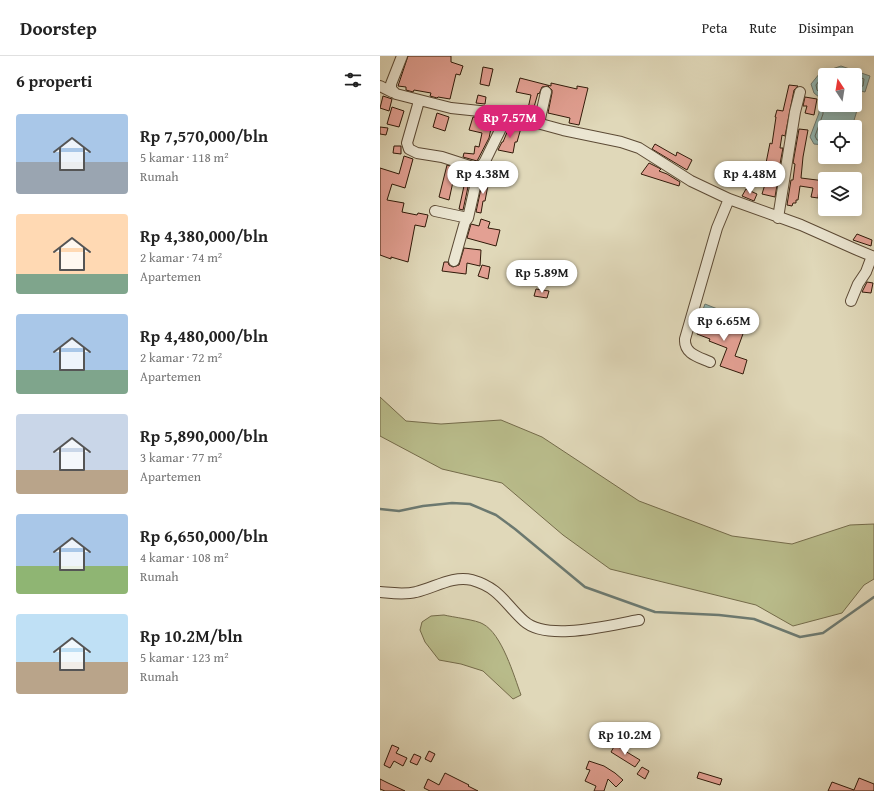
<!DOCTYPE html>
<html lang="id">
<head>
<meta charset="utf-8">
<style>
	:root { --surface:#fff; --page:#f2f2f2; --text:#222; --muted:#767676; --line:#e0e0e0; --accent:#db2777 }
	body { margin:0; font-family:"Gentium Book Plus",serif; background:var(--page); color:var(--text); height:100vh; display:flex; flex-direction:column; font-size:15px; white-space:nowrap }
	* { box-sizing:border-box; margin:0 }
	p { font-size:13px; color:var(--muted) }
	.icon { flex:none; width:22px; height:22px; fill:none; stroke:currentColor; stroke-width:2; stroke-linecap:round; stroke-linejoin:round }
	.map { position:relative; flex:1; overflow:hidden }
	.panel { display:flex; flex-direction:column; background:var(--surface); width:380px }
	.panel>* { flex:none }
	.needle { width:26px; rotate:348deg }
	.buttons { position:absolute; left:438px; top:12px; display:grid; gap:8px }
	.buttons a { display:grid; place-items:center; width:44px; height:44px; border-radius:4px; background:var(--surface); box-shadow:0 2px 10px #0003; font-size:20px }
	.price { position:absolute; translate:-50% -34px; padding:0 9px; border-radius:14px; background:#fff; color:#222; font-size:13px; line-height:26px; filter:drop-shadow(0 1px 2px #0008) }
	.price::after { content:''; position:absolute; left:50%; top:24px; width:12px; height:9px; margin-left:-6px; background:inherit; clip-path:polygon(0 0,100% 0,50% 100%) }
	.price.current { background:var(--accent); color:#fff }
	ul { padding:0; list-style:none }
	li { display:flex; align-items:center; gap:12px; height:100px; padding:0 16px }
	li span { display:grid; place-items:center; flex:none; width:112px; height:80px; border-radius:4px; color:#555 }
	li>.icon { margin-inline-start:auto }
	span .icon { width:48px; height:48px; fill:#fffc; stroke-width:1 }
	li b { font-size:17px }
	h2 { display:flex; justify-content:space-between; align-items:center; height:48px; padding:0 16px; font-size:17px }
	header { display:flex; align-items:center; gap:24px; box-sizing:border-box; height:56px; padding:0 20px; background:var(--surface); border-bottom:1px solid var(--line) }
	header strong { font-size:19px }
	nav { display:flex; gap:22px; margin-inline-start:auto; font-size:14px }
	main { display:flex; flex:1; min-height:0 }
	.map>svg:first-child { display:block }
</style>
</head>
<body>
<header>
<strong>Doorstep</strong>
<nav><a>Peta</a><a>Rute</a><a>Disimpan</a></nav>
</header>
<main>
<section class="panel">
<h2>6 properti<svg class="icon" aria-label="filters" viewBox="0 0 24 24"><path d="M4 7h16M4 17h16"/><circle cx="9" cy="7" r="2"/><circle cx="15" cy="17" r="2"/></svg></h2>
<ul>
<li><span style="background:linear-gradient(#a9c7e8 60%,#9aa5b1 0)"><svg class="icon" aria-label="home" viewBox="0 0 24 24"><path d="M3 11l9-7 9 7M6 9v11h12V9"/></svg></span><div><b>Rp 7,570,000/bln</b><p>5 kamar · 118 m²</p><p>Rumah</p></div></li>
<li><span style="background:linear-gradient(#ffd9b3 75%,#7fa58c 0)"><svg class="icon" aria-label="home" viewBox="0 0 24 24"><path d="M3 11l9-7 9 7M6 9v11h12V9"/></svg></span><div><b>Rp 4,380,000/bln</b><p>2 kamar · 74 m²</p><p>Apartemen</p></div></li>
<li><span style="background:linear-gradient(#a9c7e8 70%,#7fa58c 0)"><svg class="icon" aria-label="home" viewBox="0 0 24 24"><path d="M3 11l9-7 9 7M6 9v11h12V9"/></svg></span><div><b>Rp 4,480,000/bln</b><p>2 kamar · 72 m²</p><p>Apartemen</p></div></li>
<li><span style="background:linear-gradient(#c9d6e8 70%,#b9a48a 0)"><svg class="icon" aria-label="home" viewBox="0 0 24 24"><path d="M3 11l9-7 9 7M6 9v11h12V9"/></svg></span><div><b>Rp 5,890,000/bln</b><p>3 kamar · 77 m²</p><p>Apartemen</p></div></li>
<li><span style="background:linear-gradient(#a9c7e8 65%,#8fb573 0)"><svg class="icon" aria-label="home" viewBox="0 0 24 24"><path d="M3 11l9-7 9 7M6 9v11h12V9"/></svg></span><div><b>Rp 6,650,000/bln</b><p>4 kamar · 108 m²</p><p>Rumah</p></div></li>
<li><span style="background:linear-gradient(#bfe0f5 60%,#b9a48a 0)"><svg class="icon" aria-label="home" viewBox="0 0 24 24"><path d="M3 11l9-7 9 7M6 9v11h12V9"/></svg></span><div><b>Rp 10.2M/bln</b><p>5 kamar · 123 m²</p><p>Rumah</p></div></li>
</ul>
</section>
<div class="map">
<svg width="494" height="735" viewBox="0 0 494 735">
	<rect width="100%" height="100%" fill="#e0d8b9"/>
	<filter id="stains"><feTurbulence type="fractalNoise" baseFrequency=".005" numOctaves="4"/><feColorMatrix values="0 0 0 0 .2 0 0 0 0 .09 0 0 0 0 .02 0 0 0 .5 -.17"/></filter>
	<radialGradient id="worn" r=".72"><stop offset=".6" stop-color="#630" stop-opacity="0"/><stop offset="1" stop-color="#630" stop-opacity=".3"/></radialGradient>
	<path fill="#b9bc8b" stroke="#746b4a" d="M0,341L26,365L61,368L121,364L162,381L259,445L352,480L412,488L470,469L494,468V523L484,529L462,557L413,570L376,549L230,513L183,479L122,427L62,413L0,380Z
		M64,559C72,561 97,564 103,568C122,578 134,620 141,639L133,643L103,615L81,608L59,604L45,586L40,574L42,566L51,560Z"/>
	<path fill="#94b9b4" stroke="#6c7970" d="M461,10L490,20L485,36L481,35L476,36L475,39V19H445V49H475L478,51L472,71H445V89L434,88L430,81L439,57V41L434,37L431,28L440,17Z
		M325,248L340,254L337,262L322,256Z"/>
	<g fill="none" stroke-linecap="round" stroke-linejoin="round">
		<path stroke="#626a5e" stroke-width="1" d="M445,19L442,21L436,29L437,34L443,40V58L435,80L437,84L445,85
			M446,19L461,14L484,23L483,30L475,32"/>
		<path stroke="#6c7970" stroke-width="2.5" d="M0,453L19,455L43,450L72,447L90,448L116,459L135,473L205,531L275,556L339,559L374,563L420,581L443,577L494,541"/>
	</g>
	<path fill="#e3a093" stroke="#301a09" d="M28,0H71V6L83,10L80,19L76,18L70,43L58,41L57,42L50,40L51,37L34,34L33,36L26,34V31L18,30Z
		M103,11L113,13L109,30L100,28Z
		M140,22L171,30V27L197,33V30L208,32L199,69L189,67L190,62L168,57L172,37V34L168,30L162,31L159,38L158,37L152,58L147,57L151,39L136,36Z
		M409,29L418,30L414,34L405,80L402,79L400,92H403L400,108L386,107L390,87L392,88L396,61H395L397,54L403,55Z
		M98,39L106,41L105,48L96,47Z
		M3,40L12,43L9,55L0,52Z
		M425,41L437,43L434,59L425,57L427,50H423Z
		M12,51L24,55L19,71L7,68Z
		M57,57L69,61L65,75L53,71Z
		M93,61L113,63L109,82L97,105L83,101L84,97L94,98L95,90L99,91L102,77L89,74Z
		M130,69L141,72L137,86H135L133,97L118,94L122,86H123Z
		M0,71L8,72L6,79L0,78Z
		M419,73L428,74L423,101L421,122L445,125V133L439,132L438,142L431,141L433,132L420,130L418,144H416V147H413L412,150L407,149L411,124H413L415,108L413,107Z
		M275,88L296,100L297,96L312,104L307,114L272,93Z
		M14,90H21V98L13,97Z
		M24,100L33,103L25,132L12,128L7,144L24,147L22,156L37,159L38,157L48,159L45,171L35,169L28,206L11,201V203L0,199V112L19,118Z
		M269,107L281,113L279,115L287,118L300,126L299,130L261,118Z
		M67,109L76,112L69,144L59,141Z
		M87,116L91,117L83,154L79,153Z
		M103,123L109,124L105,145H103L101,157L96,156Z
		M386,125L397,129L395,141L382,138Z
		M366,133L377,138L374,145L362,140Z
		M101,163L110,166L108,172L120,174L116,190L87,182L91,168L99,170Z
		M477,178L492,184L491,190L473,184Z
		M84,192L101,194L100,210L87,207L86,218L62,215L64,206H68L69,209L73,211L79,209Z
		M102,209L110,211L108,223L98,220Z
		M487,226L493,227L491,237L482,236Z
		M156,233L169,235L167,242L154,240Z
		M323,259L364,275L355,300L367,304L363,318L340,310L347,292L329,285L330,283L317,278Z
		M12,689L19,692L16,697L27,702L23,710L14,705L10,712L4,709Z
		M235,689L260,704L255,711L231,696Z
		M49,695L55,698L51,706L45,703Z
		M34,698L41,701L37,709L30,706Z
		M209,705L224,710L235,717L243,724L236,731L228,723L224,735H214L216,730L205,725L210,714L206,713Z
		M262,711L269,715L265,723L257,718Z
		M319,716L342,723L340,729L317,722Z
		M65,717L89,729L88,730L98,735H50L44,732L48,723L59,729Z
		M479,722L494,728V735H448L452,726L474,734Z
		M0,723L8,727L25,735H5L0,733Z"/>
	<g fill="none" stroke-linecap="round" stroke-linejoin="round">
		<g stroke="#5c4a35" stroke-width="12">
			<path id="minor" d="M22,0L11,28V33L16,38L71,52L128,58L135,61L183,74L241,86L259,92L311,125L349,143L421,169L475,193L494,201
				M0,30L12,36
				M39,45L27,87L29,93L37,97L62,101L99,113
				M159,67L166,36
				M55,155L88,162
				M398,162L415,56L420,36
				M74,205L85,166L88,162L99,113L105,105L128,58
				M471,245L478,228L486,216L492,200
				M330,306C319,301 304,298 305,283L337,172L349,143
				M0,536C12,537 24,539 36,536C54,532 73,519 92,524C120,532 125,548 144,565C167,586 230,569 259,564"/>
		</g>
		<use href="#minor" stroke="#ebe6d2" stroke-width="10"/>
	</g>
	<rect width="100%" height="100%" filter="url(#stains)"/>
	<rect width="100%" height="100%" fill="url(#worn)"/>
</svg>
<div class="buttons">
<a><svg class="needle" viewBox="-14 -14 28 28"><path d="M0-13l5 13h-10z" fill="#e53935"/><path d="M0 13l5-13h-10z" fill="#767676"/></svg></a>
<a><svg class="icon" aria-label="locate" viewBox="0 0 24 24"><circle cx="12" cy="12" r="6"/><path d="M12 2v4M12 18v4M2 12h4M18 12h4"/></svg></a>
<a><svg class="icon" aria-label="layers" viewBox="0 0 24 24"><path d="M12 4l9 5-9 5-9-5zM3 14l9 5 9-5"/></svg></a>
</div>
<b class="price current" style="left:130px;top:83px">Rp 7.57M</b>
<b class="price" style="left:103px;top:139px">Rp 4.38M</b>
<b class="price" style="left:370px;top:139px">Rp 4.48M</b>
<b class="price" style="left:162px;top:238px">Rp 5.89M</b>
<b class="price" style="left:344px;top:286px">Rp 6.65M</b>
<b class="price" style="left:245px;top:700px">Rp 10.2M</b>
</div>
</main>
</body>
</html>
